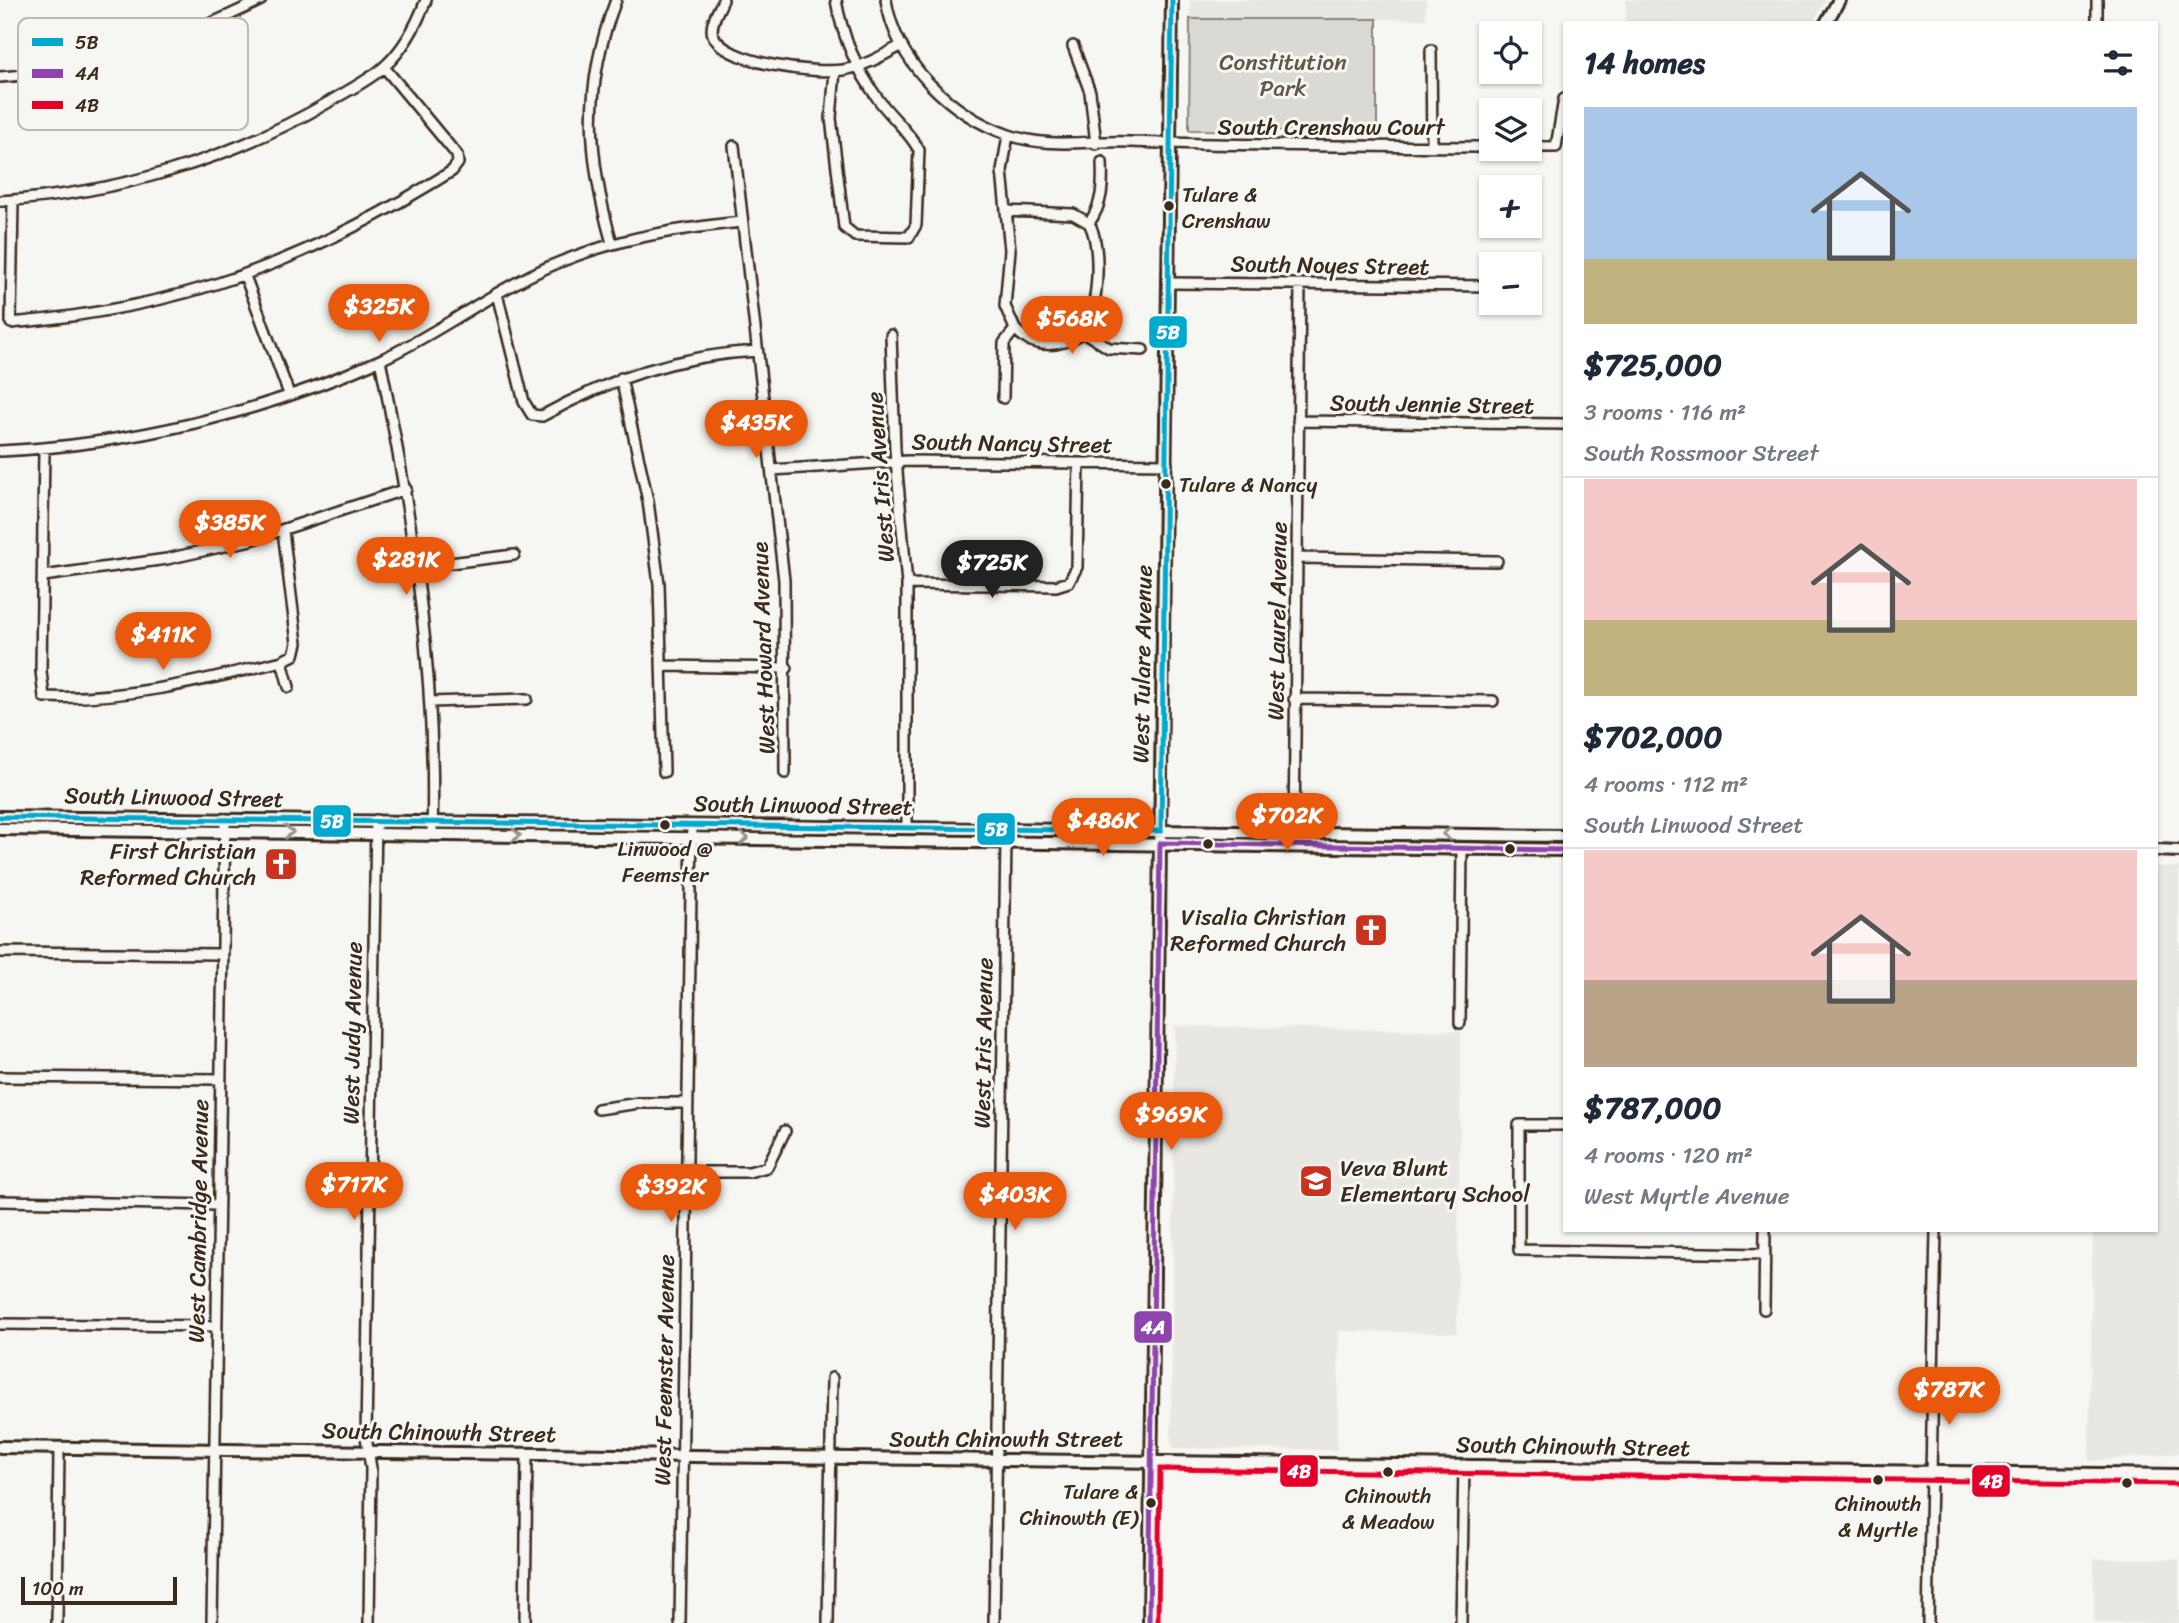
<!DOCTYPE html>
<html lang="en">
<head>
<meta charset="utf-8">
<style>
	:root { --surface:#fff; --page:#f2f2f3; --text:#1f2937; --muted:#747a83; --line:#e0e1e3; --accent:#ea580c }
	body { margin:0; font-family:Sriracha,sans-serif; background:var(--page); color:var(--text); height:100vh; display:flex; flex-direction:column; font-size:26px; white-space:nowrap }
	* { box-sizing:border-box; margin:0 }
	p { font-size:23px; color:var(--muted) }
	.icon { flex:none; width:38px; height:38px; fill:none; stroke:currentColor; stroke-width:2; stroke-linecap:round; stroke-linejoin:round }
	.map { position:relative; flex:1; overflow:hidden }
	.drawer { position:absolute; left:1563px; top:21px; width:595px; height:1211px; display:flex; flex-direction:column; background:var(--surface); border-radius:0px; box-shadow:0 2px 5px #0004 }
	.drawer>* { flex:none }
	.buttons { position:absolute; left:1479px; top:21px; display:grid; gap:14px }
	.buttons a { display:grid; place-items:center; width:63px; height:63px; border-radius:0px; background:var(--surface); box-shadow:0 2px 5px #0004; font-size:35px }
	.scale { position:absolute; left:21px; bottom:18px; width:156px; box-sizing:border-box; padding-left:7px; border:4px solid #3b2a1e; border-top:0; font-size:19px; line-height:24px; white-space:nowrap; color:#3b2a1e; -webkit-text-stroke:5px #f6f6f2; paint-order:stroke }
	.price { position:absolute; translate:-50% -60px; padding:0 16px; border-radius:24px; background:var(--accent); color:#fff; font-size:23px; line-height:46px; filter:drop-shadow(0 2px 4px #0008) }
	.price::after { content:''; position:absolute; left:50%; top:42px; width:21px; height:16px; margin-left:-10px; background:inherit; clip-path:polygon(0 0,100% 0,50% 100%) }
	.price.active { background:#222; color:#fff }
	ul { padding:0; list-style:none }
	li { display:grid; align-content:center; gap:14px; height:371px; padding:0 21px }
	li+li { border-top:2px solid var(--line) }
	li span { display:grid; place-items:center; height:217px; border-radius:0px; color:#555 }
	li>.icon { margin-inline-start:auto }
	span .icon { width:126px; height:126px; fill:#fffc; stroke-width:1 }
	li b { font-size:30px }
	h2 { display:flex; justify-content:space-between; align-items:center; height:84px; padding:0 21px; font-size:30px }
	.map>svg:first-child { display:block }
</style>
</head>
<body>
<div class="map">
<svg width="2179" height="1623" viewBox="0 0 2179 1623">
	<rect width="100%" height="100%" fill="#f6f6f2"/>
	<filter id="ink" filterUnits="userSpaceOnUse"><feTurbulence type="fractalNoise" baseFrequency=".0143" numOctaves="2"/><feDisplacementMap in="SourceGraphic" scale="14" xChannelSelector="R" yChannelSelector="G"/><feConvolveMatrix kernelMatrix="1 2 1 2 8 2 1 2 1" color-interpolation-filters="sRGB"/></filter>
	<g filter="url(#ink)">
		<path fill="#e8e7e2" d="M1190,0H1426V19H1190Z
			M1626,0H1826L1812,23H1626Z
			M2156,867H2179V1453L2089,1461L2093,1230H2156Z
			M1175,1026L1461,1031L1457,1333L1339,1331L1337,1450L1174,1448L1171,1443Z
			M2094,1559H2179V1623H2094Z"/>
		<path fill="#dad9d3" stroke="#8a8278" stroke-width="2" d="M1190,19H1377V131L1189,130Z"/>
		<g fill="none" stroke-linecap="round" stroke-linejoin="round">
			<g stroke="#3b2a1e" stroke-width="14">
				<path id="minor" d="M723,0C719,10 709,24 713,35C724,64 816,74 843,70C865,66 882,56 902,45
					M886,0C896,63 951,115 1009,135C1051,149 1088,140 1130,142C1250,146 1371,146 1491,147
					M2097,23V0
					M1073,46L1090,92L1096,144
					M1431,50L1432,147
					M835,71L831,118L844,227L855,236L909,237L916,225L919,150C909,131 891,117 878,99C857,70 842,35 836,0
					M0,77C94,71 177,42 261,0
					M734,146L784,580L785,773
					M1530,147H1556L1564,99
					M0,201C115,194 229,160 329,102C347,91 368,81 384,67C403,50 417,24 426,0
					M13,201L11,323C183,308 306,262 452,171L458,163L457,155L384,67
					M1006,211L1073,214L1089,223
					M612,243C587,156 583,85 616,0
					M245,276L289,394
					M1169,283L1491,286
					M497,294L524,402L532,415L542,416C611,378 679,355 757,351
					M1015,329C1034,350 1061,348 1083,332L1109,348L1143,350
					M1083,332C1099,311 1102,245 1089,223C1103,204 1103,184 1102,162
					M891,335L895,449L907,584V827
					M380,360C412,516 437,674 432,834
					M621,378L648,501L659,584L664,772
					M1003,398L1004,343L1015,329L1005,306L1010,250L1002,171L1008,135
					M1298,421L1564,424
					M44,448L41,671L44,697C124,701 205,680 282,661
					M0,451C129,445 262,413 380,360C427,339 469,308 514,284C586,244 661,230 742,222
					M772,470L908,461L1167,464
					M283,531L297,643L294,655L282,661L289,687
					M1297,558L1497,561
					M418,567L514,555
					M43,576L167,559L251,540L406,489
					M907,584L1056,586L1069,582L1077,567L1079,463
					M663,666L787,668
					M1294,699L1493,701
					M430,702L527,699
					M1294,832L1300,284
					M0,952L222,954
					M1460,1023L1462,849
					M0,1077L219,1079
					M598,1109L639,1103H688
					M1564,1125H1519V1250L1765,1254
					M686,1172H749L767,1167L785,1131
					M0,1201L217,1205
					M1764,1309L1765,1230
					M0,1324L216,1326
					M57,1623L59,1448
					M212,1623L225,819
					M369,1623L371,1468L366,1437L376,820
					M525,1623L527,1454
					M680,1623L692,825
					M828,1623L832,1378
					M994,1623L1006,841
					M1461,1623L1464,1465
					M1928,1623L1936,1230"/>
			</g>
			<g stroke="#3b2a1e" stroke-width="16">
				<path id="tertiary" d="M1826,23L1839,0
					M0,817L1564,836
					M0,829L1564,850
					M2156,850L2179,851
					M0,1447L2179,1475
					M1149,1623L1172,0"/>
			</g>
			<use href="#minor" stroke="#f6f6f2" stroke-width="9"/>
			<use href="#tertiary" stroke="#f6f6f2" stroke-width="10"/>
			<g stroke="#f6f6f2" stroke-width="10">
				<path id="bus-1" d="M0,817L1161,831L1172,0"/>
			</g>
			<g stroke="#f6f6f2" stroke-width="10">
				<path id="bus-2" d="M1149,1623L1160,843L1564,850"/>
			</g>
			<g stroke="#f6f6f2" stroke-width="10">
				<path id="bus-3" d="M1158,1623L1160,1469L2179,1484"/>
			</g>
			<use href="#bus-1" stroke="#00a9ce" stroke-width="5"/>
			<use href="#bus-2" stroke="#8e44ad" stroke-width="5"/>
			<use href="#bus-3" stroke="#e4002b" stroke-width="5"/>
		</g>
		<defs><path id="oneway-chevron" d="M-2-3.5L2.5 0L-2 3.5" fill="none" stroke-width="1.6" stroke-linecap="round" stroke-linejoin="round" transform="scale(1.75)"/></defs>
		<g stroke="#989088">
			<use href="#oneway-chevron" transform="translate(289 832) rotate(1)"/>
			<use href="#oneway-chevron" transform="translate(1447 834) rotate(-179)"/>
			<use href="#oneway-chevron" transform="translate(516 835) rotate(1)"/>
			<use href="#oneway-chevron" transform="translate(744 838) rotate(1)"/>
		</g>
	</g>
	<defs>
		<g id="church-square" transform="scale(1.75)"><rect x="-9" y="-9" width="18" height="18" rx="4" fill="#c8321e" stroke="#f6f6f2"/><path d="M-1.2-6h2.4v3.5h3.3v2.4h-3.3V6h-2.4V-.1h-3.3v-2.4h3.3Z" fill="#fff"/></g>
		<g id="school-square" transform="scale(1.75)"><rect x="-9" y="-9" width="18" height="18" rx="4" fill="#c8321e" stroke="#f6f6f2"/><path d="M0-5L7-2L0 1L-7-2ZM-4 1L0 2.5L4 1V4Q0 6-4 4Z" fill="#fff"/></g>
	</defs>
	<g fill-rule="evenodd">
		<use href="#church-square" x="281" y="864"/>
		<use href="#church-square" x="1371" y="930"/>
		<use href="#school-square" x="1316" y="1181"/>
	</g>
	<g fill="#3b2a1e" stroke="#f6f6f2" stroke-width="2.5">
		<circle cx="1169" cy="206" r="6"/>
		<circle cx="1166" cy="484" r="6"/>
		<circle cx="665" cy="825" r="6"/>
		<circle cx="1208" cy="844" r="6"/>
		<circle cx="1510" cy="849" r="6"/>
		<circle cx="1388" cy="1472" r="6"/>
		<circle cx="1878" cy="1480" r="6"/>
		<circle cx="2127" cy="1483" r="6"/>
		<circle cx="1151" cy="1503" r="6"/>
	</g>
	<g text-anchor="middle" stroke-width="6" stroke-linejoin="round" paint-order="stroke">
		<g font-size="21" fill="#3b2a1e" stroke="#f6f6f2">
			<text x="1182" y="202" text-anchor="start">Tulare &amp;<tspan x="1182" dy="26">Crenshaw</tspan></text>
			<text x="1179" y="492" text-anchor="start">Tulare &amp; Nancy</text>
			<text x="665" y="856">Linwood @<tspan x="665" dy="26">Feemster</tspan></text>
			<text x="1138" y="1499" text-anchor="end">Tulare &amp;<tspan x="1138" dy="26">Chinowth (E)</tspan></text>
			<text x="1388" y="1503">Chinowth<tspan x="1388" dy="26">&amp; Meadow</tspan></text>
			<text x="1878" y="1511">Chinowth<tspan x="1878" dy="26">&amp; Myrtle</tspan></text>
		</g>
		<g font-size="23" fill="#63564b" stroke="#f6f6f2">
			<text x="1283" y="70">Constitution<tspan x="1283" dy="26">Park</tspan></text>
		</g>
		<g font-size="23" fill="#3b2a1e" stroke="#f6f6f2">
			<text x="1331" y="135">South Crenshaw Court</text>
			<text transform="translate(1330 265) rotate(1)" y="8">South Noyes Street</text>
			<text transform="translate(1432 404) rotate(1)" y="8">South Jennie Street</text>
			<text transform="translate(1012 443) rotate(1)" y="8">South Nancy Street</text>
			<text transform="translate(880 477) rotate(-94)" y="8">West Iris Avenue</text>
			<text transform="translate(1277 621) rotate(-89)" y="8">West Laurel Avenue</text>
			<text transform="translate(763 648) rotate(-92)" y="8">West Howard Avenue</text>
			<text transform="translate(1142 664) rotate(-89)" y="8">West Tulare Avenue</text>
			<text transform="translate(174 797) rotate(1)" y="8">South Linwood Street</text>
			<text transform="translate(803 805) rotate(1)" y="8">South Linwood Street</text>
			<text transform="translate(352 1033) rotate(-89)" y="8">West Judy Avenue</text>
			<text transform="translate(983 1043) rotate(-89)" y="8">West Iris Avenue</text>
			<text transform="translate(198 1221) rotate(-89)" y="8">West Cambridge Avenue</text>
			<text transform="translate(664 1370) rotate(-89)" y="8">West Feemster Avenue</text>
			<text transform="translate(439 1432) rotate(1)" y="8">South Chinowth Street</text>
			<text x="1006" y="1447">South Chinowth Street</text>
			<text transform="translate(1573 1446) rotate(1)" y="8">South Chinowth Street</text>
		</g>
		<g font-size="23" fill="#3b2a1e" stroke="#f6f6f2" text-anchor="end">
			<text x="256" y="859">First Christian<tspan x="256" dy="26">Reformed Church</tspan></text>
			<text x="1346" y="925">Visalia Christian<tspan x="1346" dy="26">Reformed Church</tspan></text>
			<text x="1340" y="1176" text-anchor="start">Veva Blunt<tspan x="1340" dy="26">Elementary School</tspan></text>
		</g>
	</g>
	<rect x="18" y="18" width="230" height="112" rx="10" fill="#f6f6f2" stroke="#beb9b2" stroke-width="2"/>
	<rect x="32" y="38" width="31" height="8" fill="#00a9ce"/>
	<rect x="32" y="69" width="31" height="9" fill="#8e44ad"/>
	<rect x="32" y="101" width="31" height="8" fill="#e4002b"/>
	<g font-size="19" fill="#3b2a1e">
		<text x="75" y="49">5B</text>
		<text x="75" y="80">4A</text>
		<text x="75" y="112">4B</text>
	</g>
	<g stroke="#f6f6f2" stroke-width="2.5">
		<rect x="1148" y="315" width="40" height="34" rx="7" fill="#00a9ce"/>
		<rect x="312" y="804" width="40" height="34" rx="7" fill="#00a9ce"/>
		<rect x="976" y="812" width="40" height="34" rx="7" fill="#00a9ce"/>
		<rect x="1133" y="1310" width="40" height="34" rx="7" fill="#8e44ad"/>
		<rect x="1279" y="1454" width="40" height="34" rx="7" fill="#e4002b"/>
		<rect x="1971" y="1464" width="40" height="34" rx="7" fill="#e4002b"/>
	</g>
	<g font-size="19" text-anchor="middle" font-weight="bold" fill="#fff">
		<text x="1168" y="339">5B</text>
		<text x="332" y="828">5B</text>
		<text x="996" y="836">5B</text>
		<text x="1153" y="1334">4A</text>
		<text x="1299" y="1478">4B</text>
		<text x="1991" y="1488">4B</text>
	</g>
</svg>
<div class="buttons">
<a><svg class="icon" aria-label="locate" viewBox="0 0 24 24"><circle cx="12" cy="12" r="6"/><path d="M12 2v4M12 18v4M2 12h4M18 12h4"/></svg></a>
<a><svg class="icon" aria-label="layers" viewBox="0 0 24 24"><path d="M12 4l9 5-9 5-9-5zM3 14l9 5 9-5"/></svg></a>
<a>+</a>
<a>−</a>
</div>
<div class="scale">100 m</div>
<b class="price" style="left:379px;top:344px">$325K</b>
<b class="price" style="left:1072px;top:356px">$568K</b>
<b class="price" style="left:756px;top:460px">$435K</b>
<b class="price" style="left:230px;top:560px">$385K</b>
<b class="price" style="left:406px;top:597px">$281K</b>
<b class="price active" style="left:992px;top:600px">$725K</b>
<b class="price" style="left:163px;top:672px">$411K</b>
<b class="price" style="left:1287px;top:853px">$702K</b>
<b class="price" style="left:1103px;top:858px">$486K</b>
<b class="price" style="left:1171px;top:1152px">$969K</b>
<b class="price" style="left:354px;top:1222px">$717K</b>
<b class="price" style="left:671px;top:1224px">$392K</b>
<b class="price" style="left:1015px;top:1232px">$403K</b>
<b class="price" style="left:1949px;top:1427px">$787K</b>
<section class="drawer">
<h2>14 homes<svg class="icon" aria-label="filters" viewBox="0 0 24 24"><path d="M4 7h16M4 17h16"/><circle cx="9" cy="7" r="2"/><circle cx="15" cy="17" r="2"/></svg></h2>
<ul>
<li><span style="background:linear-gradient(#a9c7e8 70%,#c2b280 0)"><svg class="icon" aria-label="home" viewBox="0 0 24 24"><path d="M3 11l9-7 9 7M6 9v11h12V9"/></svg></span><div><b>$725,000</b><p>3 rooms · 116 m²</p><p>South Rossmoor Street</p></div></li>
<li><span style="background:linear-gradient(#f6c9c9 65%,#c2b280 0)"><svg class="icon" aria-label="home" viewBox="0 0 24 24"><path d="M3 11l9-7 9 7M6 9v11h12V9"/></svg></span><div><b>$702,000</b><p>4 rooms · 112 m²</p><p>South Linwood Street</p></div></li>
<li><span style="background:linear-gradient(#f6c9c9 60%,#b9a48a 0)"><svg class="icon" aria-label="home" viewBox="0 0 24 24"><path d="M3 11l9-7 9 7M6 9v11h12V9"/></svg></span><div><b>$787,000</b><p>4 rooms · 120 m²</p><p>West Myrtle Avenue</p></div></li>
</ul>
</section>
</div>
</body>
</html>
